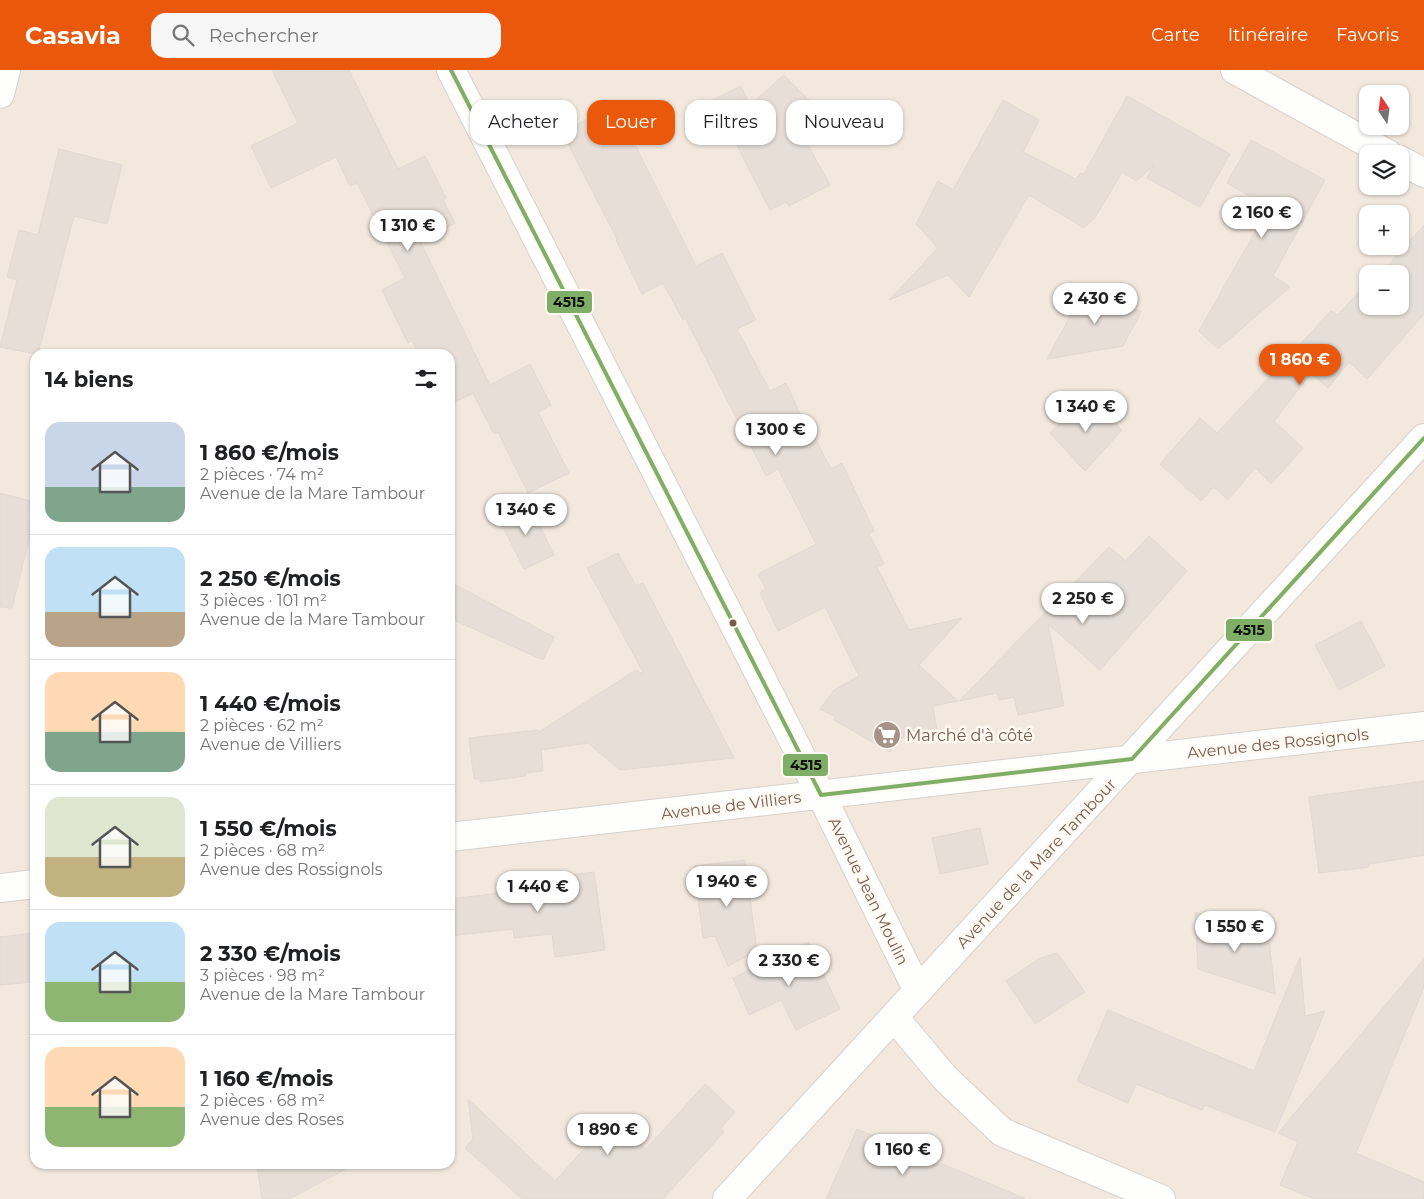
<!DOCTYPE html>
<html lang="fr">
<head>
<meta charset="utf-8">
<style>
	:root { --surface:#fff; --page:#f6f6f6; --text:#202124; --muted:#757577; --line:#e0e0e0; --accent:#ea580c }
	body { margin:0; font-family:Montserrat,sans-serif; background:var(--page); color:var(--text); height:100vh; display:flex; flex-direction:column; font-size:19px; white-space:nowrap }
	* { box-sizing:border-box; margin:0 }
	p { font-size:16px; color:var(--muted) }
	.icon { flex:none; width:28px; height:28px; fill:none; stroke:currentColor; stroke-width:2; stroke-linecap:round; stroke-linejoin:round }
	.map { position:relative; flex:1; overflow:hidden }
	.side { position:absolute; left:30px; top:279px; width:425px; height:820px; display:flex; flex-direction:column; background:var(--surface); border-radius:15px; box-shadow:0 1px 4px #0004 }
	.side>* { flex:none }
	.top-card { position:absolute; left:470px; top:30px; width:475px; height:45px; display:flex; gap:10px }
	.needle { width:32px; rotate:347deg }
	.tools { position:absolute; left:1359px; top:15px; display:grid; gap:10px }
	.tools a { display:grid; place-items:center; width:50px; height:50px; border-radius:10px; background:var(--surface); box-shadow:0 1px 4px #0004; font-size:25px }
	.price { position:absolute; translate:-50% -42px; padding:0 11px; border-radius:18px; background:#fff; color:#222; font-size:16px; line-height:32px; filter:drop-shadow(0 1px 2px #0008) }
	.price::after { content:''; position:absolute; left:50%; top:30px; width:15px; height:11px; margin-left:-8px; background:inherit; clip-path:polygon(0 0,100% 0,50% 100%) }
	.price.on { background:var(--accent); color:#fff }
	ul { padding:0; list-style:none }
	li { display:flex; align-items:center; gap:15px; height:125px; padding:0 15px }
	li+li { border-top:1px solid var(--line) }
	li span { display:grid; place-items:center; flex:none; width:140px; height:100px; border-radius:15px; color:#555 }
	li>.icon { margin-inline-start:auto }
	span .icon { width:60px; height:60px; fill:#fffc; stroke-width:1 }
	li b { font-size:21px }
	h2 { display:flex; justify-content:space-between; align-items:center; height:60px; padding:0 15px; font-size:21px }
	.chip { padding:0 18px; border-radius:15px; background:var(--surface); box-shadow:0 1px 4px #0004; font-size:18px; line-height:45px }
	.chip.on { background:var(--accent); color:#fff }
	header { display:flex; align-items:center; gap:30px; box-sizing:border-box; height:70px; padding:0 25px; background:var(--accent); color:#fff }
	header strong { font-size:24px }
	nav { display:flex; gap:28px; margin-inline-start:auto; font-size:18px }
	.search { width:350px; height:45px; background:var(--page); display:flex; align-items:center; gap:12px; box-sizing:border-box; padding:0 18px; border-radius:15px; color:var(--muted); font-size:19px }
	.map>svg:first-child { display:block }
</style>
</head>
<body>
<header>
<strong>Casavia</strong>
<div class="search"><svg class="icon" aria-label="search" viewBox="0 0 24 24"><circle cx="10" cy="10" r="6"/><path d="M15 15l6 6"/></svg>Rechercher</div>
<nav><a>Carte</a><a>Itinéraire</a><a>Favoris</a></nav>
</header>
<div class="map">
<svg width="1424" height="1129" viewBox="0 0 1424 1129">
	<rect width="100%" height="100%" fill="#f9f5f0"/>
	<path fill="#f2e8de" fill-rule="evenodd" d="M0,0H1424V1129H0ZM1368,24H1400V56H1368ZM1368,84H1400V116H1368ZM1368,144H1400V176H1368ZM1368,204H1400V236H1368ZM35,284H450V1094H35Z"/>
	<path fill="#e6ded7" stroke="#e2d8d2" d="M272,0H349L398,99L425,86L446,128L443,130L455,153L420,171L490,315L530,294L551,335L538,342L569,403L528,423L498,362L494,364L473,323L450,335V284H419L412,271L408,273L382,220L405,208L357,113L350,116L336,87L271,118L251,76L298,53Z
		M784,5L809,30L798,57L830,115L789,136L786,132L770,140L732,66L724,69L706,33L741,16L750,35Z
		M1127,26L1230,84L1200,137L1147,108L1154,95L1136,111L1122,102L1095,148L1084,158L1029,125L969,227L948,205L889,230L938,178L916,154L938,111L953,120L1003,30L1039,50L1023,82L1076,109L1080,103L1084,104Z
		M615,35L696,196L722,183L756,250L737,259L770,321L786,313L803,350L805,349L831,399L842,393L874,461L869,464L884,494L877,497L909,560L962,548L919,595L958,631L933,636L937,661L899,668L890,682L834,650L836,647L820,639L834,620L859,606L825,537L778,561L760,523L766,519L758,504L816,474L778,399L766,406L685,248L683,250L663,213L642,224L616,170L617,169L562,62Z
		M1251,70L1325,110L1273,206L1290,217L1218,279L1199,261L1269,137L1227,113Z
		M59,79L122,95L107,154L74,146L38,284H35L0,277L17,210L7,207L19,160L38,165Z
		M1424,155V244L1367,309L1349,292L1328,318L1311,303L1274,351L1303,378L1271,414L1255,398L1228,430L1214,417L1201,431L1160,394L1200,348L1217,363L1331,241L1338,245L1368,211V236H1400V204H1380Z
		M1087,215L1141,242L1123,276L1047,289Z
		M1086,326L1122,360L1085,401L1050,363Z
		M0,423L35,432V445L12,538L0,537Z
		M528,432L554,485L524,499L498,447Z
		M1149,466L1187,501L1100,600L1048,554L1064,636L1018,645L1014,627L999,630L997,623L959,631L1109,477L1126,491Z
		M618,483L636,516L643,513L734,688L620,700L588,673L541,680L543,701L526,703V706L480,712V709H474L469,668L538,660L539,662L636,600L644,604L587,498Z
		M452,513L554,567L543,590L456,551Z
		M1361,551L1385,596L1339,620L1315,575Z
		M1424,711V785L1369,794V797L1319,803L1309,727Z
		M980,758L988,794L940,804L932,768Z
		M745,790L757,881L728,896L715,866L703,868L694,796Z
		M594,802L605,880L555,887L552,864L514,868L513,859L450,866V829L508,822L507,813Z
		M1195,842L1246,861L1268,860L1275,924L1198,899Z
		M35,863V912L0,915V867Z
		M808,872L840,939L796,960L781,930L749,945L733,908Z
		M1057,883L1085,922L1035,954L1006,911L1038,889Z
		M1300,887L1305,946L1325,941L1275,1062L1205,1035L1202,1040L1136,1014L1128,1033L1077,1011L1108,940L1254,1001Z
		M1424,889V917L1356,1083L1424,1112V1129H1315L1280,1115L1298,1072L1278,1063Z
		M705,1014L735,1042L721,1058L724,1062L663,1129H522L465,1078L473,1069L468,1029L555,1111L612,1048L646,1079Z
		M857,1059L942,1096L943,1094L1026,1129H826Z
		M257,1094H355L289,1129H262Z"/>
	<g fill="none" stroke-linecap="round" stroke-linejoin="round">
		<g stroke="#d7d1cb" stroke-width="30">
			<path id="minor" d="M451,0L821,725L918,921
				M1235,0L1388,84
				M0,24L6,0
				M1400,90L1424,103
				M450,767L1424,656
				M0,818L35,814
				M894,947L945,1008L1002,1062L1161,1129
				M727,1129L1424,368"/>
		</g>
		<use href="#minor" stroke="#fefefd" stroke-width="28"/>
		<g stroke="#fffaf3" stroke-width="8">
			<path id="bus-1" d="M451,0L821,725L1132,689L1424,368"/>
		</g>
		<use href="#bus-1" stroke="#7faf66" stroke-width="4"/>
	</g>
	<defs>
		<g id="supermarket-disc" transform="scale(1.4375)"><circle r="9.5" fill="#a69286" stroke="#fffaf3"/><path d="M-6-5.5h2.5l.6 2H6L4.5 2H-2.5L-4.4-4H-6ZM-1.5 3.2a1.3 1.3 0 1 0 .1 0ZM3 3.2a1.3 1.3 0 1 0 .1 0Z" fill="#fff"/></g>
	</defs>
	<g fill-rule="evenodd">
		<use href="#supermarket-disc" x="887" y="665"/>
	</g>
	<circle fill="#7a5c4d" stroke="#fffaf3" stroke-width="2" cx="733" cy="553" r="4.5"/>
	<g text-anchor="middle" stroke-width="5" stroke-linejoin="round" paint-order="stroke">
		<g font-size="16" fill="#7a5c4d" stroke="#fffaf3" text-anchor="start">
			<text x="906" y="671">Marché d'à côté</text>
		</g>
		<g font-size="16" fill="#7a5c4d" stroke="#fffaf3">
			<text transform="translate(1278 673) rotate(-6)" y="6">Avenue des Rossignols</text>
			<text transform="translate(731 735) rotate(-7)" y="6">Avenue de Villiers</text>
			<text transform="translate(1036 793) rotate(-47)" y="6">Avenue de la Mare Tambour</text>
			<text transform="translate(869 821) rotate(64)" y="6">Avenue Jean Moulin</text>
		</g>
	</g>
	<g stroke="#fffaf3" stroke-width="2">
		<rect x="546" y="220" width="47" height="24" rx="5" fill="#7faf66"/>
		<rect x="1225" y="548" width="48" height="24" rx="5" fill="#7faf66"/>
		<rect x="782" y="683" width="47" height="24" rx="5" fill="#7faf66"/>
	</g>
	<g font-size="14" text-anchor="middle" font-weight="bold" fill="#111">
		<text x="569" y="237">4515</text>
		<text x="1249" y="565">4515</text>
		<text x="806" y="700">4515</text>
	</g>
</svg>
<div class="tools">
<a><svg class="needle" viewBox="-14 -14 28 28"><path d="M0-13l5 13h-10z" fill="#e53935"/><path d="M0 13l5-13h-10z" fill="#757577"/></svg></a>
<a><svg class="icon" aria-label="layers" viewBox="0 0 24 24"><path d="M12 4l9 5-9 5-9-5zM3 14l9 5 9-5"/></svg></a>
<a>+</a>
<a>−</a>
</div>
<b class="price" style="left:1262px;top:169px">2 160 €</b>
<b class="price" style="left:408px;top:182px">1 310 €</b>
<b class="price" style="left:1095px;top:255px">2 430 €</b>
<b class="price on" style="left:1300px;top:316px">1 860 €</b>
<b class="price" style="left:1086px;top:363px">1 340 €</b>
<b class="price" style="left:776px;top:386px">1 300 €</b>
<b class="price" style="left:526px;top:466px">1 340 €</b>
<b class="price" style="left:1083px;top:555px">2 250 €</b>
<b class="price" style="left:727px;top:838px">1 940 €</b>
<b class="price" style="left:538px;top:843px">1 440 €</b>
<b class="price" style="left:1235px;top:883px">1 550 €</b>
<b class="price" style="left:789px;top:917px">2 330 €</b>
<b class="price" style="left:608px;top:1086px">1 890 €</b>
<b class="price" style="left:903px;top:1106px">1 160 €</b>
<div class="top-card">
<a class="chip">Acheter</a>
<a class="chip on">Louer</a>
<a class="chip">Filtres</a>
<a class="chip">Nouveau</a>
</div>
<section class="side">
<h2>14 biens<svg class="icon" aria-label="filters" viewBox="0 0 24 24"><path d="M4 7h16M4 17h16"/><circle cx="9" cy="7" r="2"/><circle cx="15" cy="17" r="2"/></svg></h2>
<ul>
<li><span style="background:linear-gradient(#c9d6e8 65%,#7fa58c 0)"><svg class="icon" aria-label="home" viewBox="0 0 24 24"><path d="M3 11l9-7 9 7M6 9v11h12V9"/></svg></span><div><b>1 860 €/mois</b><p>2 pièces · 74 m²</p><p>Avenue de la Mare Tambour</p></div></li>
<li><span style="background:linear-gradient(#bfe0f5 65%,#b9a48a 0)"><svg class="icon" aria-label="home" viewBox="0 0 24 24"><path d="M3 11l9-7 9 7M6 9v11h12V9"/></svg></span><div><b>2 250 €/mois</b><p>3 pièces · 101 m²</p><p>Avenue de la Mare Tambour</p></div></li>
<li><span style="background:linear-gradient(#ffd9b3 60%,#7fa58c 0)"><svg class="icon" aria-label="home" viewBox="0 0 24 24"><path d="M3 11l9-7 9 7M6 9v11h12V9"/></svg></span><div><b>1 440 €/mois</b><p>2 pièces · 62 m²</p><p>Avenue de Villiers</p></div></li>
<li><span style="background:linear-gradient(#dfe7d0 60%,#c2b280 0)"><svg class="icon" aria-label="home" viewBox="0 0 24 24"><path d="M3 11l9-7 9 7M6 9v11h12V9"/></svg></span><div><b>1 550 €/mois</b><p>2 pièces · 68 m²</p><p>Avenue des Rossignols</p></div></li>
<li><span style="background:linear-gradient(#bfe0f5 60%,#8fb573 0)"><svg class="icon" aria-label="home" viewBox="0 0 24 24"><path d="M3 11l9-7 9 7M6 9v11h12V9"/></svg></span><div><b>2 330 €/mois</b><p>3 pièces · 98 m²</p><p>Avenue de la Mare Tambour</p></div></li>
<li><span style="background:linear-gradient(#ffd9b3 60%,#8fb573 0)"><svg class="icon" aria-label="home" viewBox="0 0 24 24"><path d="M3 11l9-7 9 7M6 9v11h12V9"/></svg></span><div><b>1 160 €/mois</b><p>2 pièces · 68 m²</p><p>Avenue des Roses</p></div></li>
</ul>
</section>
</div>
</body>
</html>
